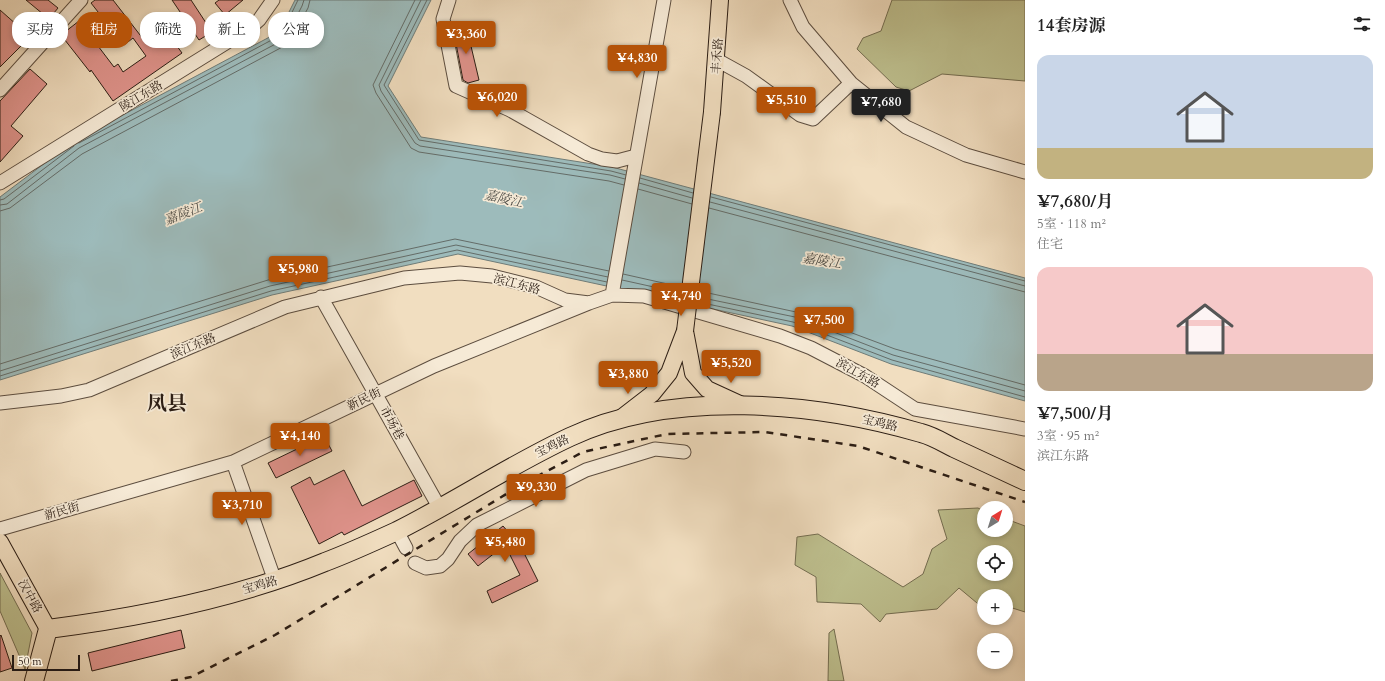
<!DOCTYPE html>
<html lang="zh">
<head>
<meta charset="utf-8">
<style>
	:root { --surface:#fff; --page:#f2f2f2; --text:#222; --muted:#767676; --accent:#b45309 }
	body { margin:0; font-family:Cardo,"Noto Serif SC",serif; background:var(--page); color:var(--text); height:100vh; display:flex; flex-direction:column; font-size:15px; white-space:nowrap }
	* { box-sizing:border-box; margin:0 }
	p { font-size:13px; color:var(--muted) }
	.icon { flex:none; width:22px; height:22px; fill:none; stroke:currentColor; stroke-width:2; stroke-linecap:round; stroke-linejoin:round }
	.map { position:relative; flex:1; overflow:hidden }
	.details { display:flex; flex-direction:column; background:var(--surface); width:360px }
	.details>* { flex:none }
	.banner { position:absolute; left:12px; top:12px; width:380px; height:36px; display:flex; gap:8px }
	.needle { width:26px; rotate:38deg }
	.tools { position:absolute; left:977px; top:501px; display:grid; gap:8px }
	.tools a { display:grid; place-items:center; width:36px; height:36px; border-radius:50%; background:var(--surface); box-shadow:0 2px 6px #0003; font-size:20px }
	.scale { position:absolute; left:12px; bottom:10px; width:68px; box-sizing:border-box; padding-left:4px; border:2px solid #2b1d14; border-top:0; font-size:11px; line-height:14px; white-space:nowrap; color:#2b1d14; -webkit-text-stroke:3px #f6ead6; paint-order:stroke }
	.price { position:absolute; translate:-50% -34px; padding:0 9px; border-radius:4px; background:var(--accent); color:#fff; font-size:13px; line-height:26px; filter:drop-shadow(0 1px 2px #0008) }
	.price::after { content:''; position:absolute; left:50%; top:24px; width:12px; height:9px; margin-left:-6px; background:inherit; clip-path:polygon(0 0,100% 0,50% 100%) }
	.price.on { background:#222; color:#fff }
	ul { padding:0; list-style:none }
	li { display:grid; align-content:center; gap:8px; height:212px; padding:0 12px }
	li span { display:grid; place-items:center; height:124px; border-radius:12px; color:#555 }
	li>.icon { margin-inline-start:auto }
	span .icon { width:72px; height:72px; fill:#fffc; stroke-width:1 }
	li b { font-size:17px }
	h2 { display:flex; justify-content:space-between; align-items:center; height:48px; padding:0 12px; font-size:17px }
	.chip { padding:0 14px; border-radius:16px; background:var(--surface); box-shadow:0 2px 6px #0003; font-size:14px; line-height:36px }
	.chip.on { background:var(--accent); color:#fff }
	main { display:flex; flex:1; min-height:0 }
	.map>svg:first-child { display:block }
</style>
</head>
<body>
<main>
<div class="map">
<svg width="1025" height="681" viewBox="0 0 1025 681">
	<rect width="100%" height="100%" fill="#f1dec0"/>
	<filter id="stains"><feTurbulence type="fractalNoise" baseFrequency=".005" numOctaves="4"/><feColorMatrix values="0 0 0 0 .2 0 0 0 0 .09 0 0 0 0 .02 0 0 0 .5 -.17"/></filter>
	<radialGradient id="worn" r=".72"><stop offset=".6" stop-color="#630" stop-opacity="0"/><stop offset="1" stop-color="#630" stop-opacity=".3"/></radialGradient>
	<path fill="#bec08f" stroke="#746e52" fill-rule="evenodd" d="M892,0H1025V81L942,74L909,91L896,87L857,49L863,38L881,31Z
		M978,508L984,511V530H1006V519L1025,526V612L1006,606V596H984L983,608L959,588L937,609L886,614L880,622L861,604L817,602L816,577L795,565L797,537L818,534L903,587L923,574L932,549L947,539L938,510ZM984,552H1006V574H984Z
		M0,573L32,633L25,669L0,611Z
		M834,629L844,681H828L829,633Z"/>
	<path fill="#9dbbbb" stroke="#6f7c78" d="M295,0H431L388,86L421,137L612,167L1025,278V401L891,364L792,326L458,254L272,295L0,380V197L74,141L279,32Z"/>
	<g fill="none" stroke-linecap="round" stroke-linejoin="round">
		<path stroke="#646c68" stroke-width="1" d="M415,0L373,85L376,93L411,148L419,152L609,181L624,185
			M421,0L379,85L381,91L415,143L420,146L610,175L625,179
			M427,0L384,85L419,140L611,171L626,175
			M79,143L281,35L298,0
			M640,178L693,193
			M639,183L692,198
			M638,189L692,204
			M711,197L1025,281
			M0,200L4,199L74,146
			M710,202L1025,286
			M0,205L7,204L79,148L285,39L302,6L304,0
			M709,208L1025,292
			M0,211L10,208L82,154L288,44L308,8L310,0
			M623,274L681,287
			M622,280L681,293
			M699,291L796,312L895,349L1025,385
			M698,297L795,317L893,355L1025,391
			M698,302L793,322L892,360L1025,397
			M0,364L268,280L455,239L609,271
			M0,371L270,286L456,245L608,277
			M0,376L271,291L457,250L607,282"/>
	</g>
	<path fill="#e0938c" stroke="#2b1d14" d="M26,0H48L58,8L49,19Z
		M95,0H113L147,44L166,31L182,53L113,101L91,70L90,72L61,35L79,21L114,67L118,64L123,72L146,56L133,38L124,45L91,3Z
		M172,0H191L212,32L199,40Z
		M219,0H243L225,15L215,3Z
		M0,10L17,25L21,21L33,34L0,67Z
		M466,25L479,80L468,83L463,80L453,28Z
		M30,69L47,84L11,126L23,136L0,162V101Z
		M324,436L332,451L276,478L268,463Z
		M344,470L362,506L414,480L422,496L344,535L342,532L319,544L291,487L310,477L314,485Z
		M503,526L521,547L538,581L492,603L487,591L520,575L505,545L478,566L468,554Z
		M181,630L185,648L92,671L88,653Z
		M1,635L12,668L0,672V636Z"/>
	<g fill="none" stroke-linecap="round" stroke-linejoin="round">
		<g stroke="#5c4d3f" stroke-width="15">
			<path id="minor" d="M449,0L443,19L456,86L510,110L588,154L602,159L617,161L636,156
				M790,0L803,27L851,83L906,127L966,155L1025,172
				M717,60L746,76L800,115L813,119L851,83
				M0,90L81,0
				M0,183L250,28L259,20L273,0
				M612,295L664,0
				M321,297L439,507
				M0,403L61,396L89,390L285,307L404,278L460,273L492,276L536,287L565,300L589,303L612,295L644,296L780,336L811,348L865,376L915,409L1025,429
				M233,462L275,581
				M0,529L233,462L434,366L589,303
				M397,531L406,548
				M415,563L426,568L440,566L448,559L460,541L477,525L586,470L655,449L684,452"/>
		</g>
		<g stroke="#2b1d14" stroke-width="18">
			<path id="major" d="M712,112L720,0
				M621,418L652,394L669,373L685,331L693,373L707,389L744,406
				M0,542L48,629"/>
		</g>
		<g stroke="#2b1d14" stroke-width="20">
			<path id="highway" d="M34,681L48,629C142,617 238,598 325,562C349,553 373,542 397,531C455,502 510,465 570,437C673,389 815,402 921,433C933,436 944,443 954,448C978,459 1001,470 1025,481"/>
		</g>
		<use href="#minor" stroke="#f6ead6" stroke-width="13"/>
		<use href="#major" stroke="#f1dec0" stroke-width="16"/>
		<use href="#highway" stroke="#f1dec0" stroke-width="18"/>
		<path stroke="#2b1d14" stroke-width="2.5" stroke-dasharray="7 7" stroke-linecap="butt" d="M171,681L191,677L275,635L521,485L583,452L667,434L765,432L858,446L1025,502"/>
		<g stroke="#2b1d14" stroke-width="18" stroke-linecap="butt">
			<path id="major-bridge" d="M685,331L712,112"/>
		</g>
		<use href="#major-bridge" stroke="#f1dec0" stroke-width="16"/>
	</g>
	<g text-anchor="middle" stroke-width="3.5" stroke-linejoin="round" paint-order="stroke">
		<g font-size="12" fill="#2b1d14" stroke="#f6ead6">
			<text transform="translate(717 56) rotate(-86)" y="4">丰禾路</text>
			<text transform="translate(141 96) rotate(-31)" y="4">陵江东路</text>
			<text transform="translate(517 284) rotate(15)" y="4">滨江东路</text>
			<text transform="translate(193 346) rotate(-23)" y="4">滨江东路</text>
			<text transform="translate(858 373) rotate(29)" y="4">滨江东路</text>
			<text transform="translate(364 399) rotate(-26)" y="4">新民街</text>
			<text transform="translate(392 423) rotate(61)" y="4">市场巷</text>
			<text transform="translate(880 423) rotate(13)" y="4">宝鸡路</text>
			<text transform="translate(552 446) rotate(-26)" y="4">宝鸡路</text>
			<text transform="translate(62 511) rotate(-16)" y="4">新民街</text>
			<text transform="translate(260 585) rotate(-16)" y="4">宝鸡路</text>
			<text transform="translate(30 596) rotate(61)" y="4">汉中路</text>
		</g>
		<g font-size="13" font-style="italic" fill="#4d4c46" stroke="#f6ead6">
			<text transform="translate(504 198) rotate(13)" y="5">嘉陵江</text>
			<text transform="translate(183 213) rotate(-21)" y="5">嘉陵江</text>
			<text transform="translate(822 260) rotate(9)" y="5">嘉陵江</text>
		</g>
		<g font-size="20" font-weight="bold" fill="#2b1d14" stroke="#f6ead6">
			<text x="167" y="410">凤县</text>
		</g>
	</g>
	<rect width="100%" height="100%" filter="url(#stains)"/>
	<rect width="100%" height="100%" fill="url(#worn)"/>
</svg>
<div class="tools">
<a><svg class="needle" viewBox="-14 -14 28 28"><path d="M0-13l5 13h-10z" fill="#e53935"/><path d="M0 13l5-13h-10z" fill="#767676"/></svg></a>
<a><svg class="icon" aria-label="locate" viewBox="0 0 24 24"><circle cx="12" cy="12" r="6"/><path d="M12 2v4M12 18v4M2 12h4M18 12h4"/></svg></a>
<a>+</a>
<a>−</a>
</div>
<div class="scale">50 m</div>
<b class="price" style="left:466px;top:55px">¥3,360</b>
<b class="price" style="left:637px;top:79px">¥4,830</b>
<b class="price" style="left:497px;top:118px">¥6,020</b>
<b class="price" style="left:786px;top:121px">¥5,510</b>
<b class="price on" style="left:881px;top:123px">¥7,680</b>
<b class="price" style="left:298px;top:290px">¥5,980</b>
<b class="price" style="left:681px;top:317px">¥4,740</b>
<b class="price" style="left:824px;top:341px">¥7,500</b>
<b class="price" style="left:731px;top:384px">¥5,520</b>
<b class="price" style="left:628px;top:395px">¥3,880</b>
<b class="price" style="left:300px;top:457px">¥4,140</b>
<b class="price" style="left:536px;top:508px">¥9,330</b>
<b class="price" style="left:242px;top:526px">¥3,710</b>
<b class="price" style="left:505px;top:563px">¥5,480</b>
<div class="banner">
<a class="chip">买房</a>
<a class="chip on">租房</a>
<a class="chip">筛选</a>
<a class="chip">新上</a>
<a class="chip">公寓</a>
</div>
</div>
<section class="details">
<h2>14套房源<svg class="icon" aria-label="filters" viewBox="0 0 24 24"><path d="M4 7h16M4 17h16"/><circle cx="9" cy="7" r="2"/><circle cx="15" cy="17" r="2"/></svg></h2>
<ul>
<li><span style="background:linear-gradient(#c9d6e8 75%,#c2b280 0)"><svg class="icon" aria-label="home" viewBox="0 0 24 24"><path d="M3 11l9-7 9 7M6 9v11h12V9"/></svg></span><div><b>¥7,680/月</b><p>5室 · 118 m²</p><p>住宅</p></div></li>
<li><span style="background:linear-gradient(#f6c9c9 70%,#b9a48a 0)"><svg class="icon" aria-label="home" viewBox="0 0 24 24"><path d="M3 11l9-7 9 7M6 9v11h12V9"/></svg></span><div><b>¥7,500/月</b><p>3室 · 95 m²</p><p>滨江东路</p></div></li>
</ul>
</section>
</main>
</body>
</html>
